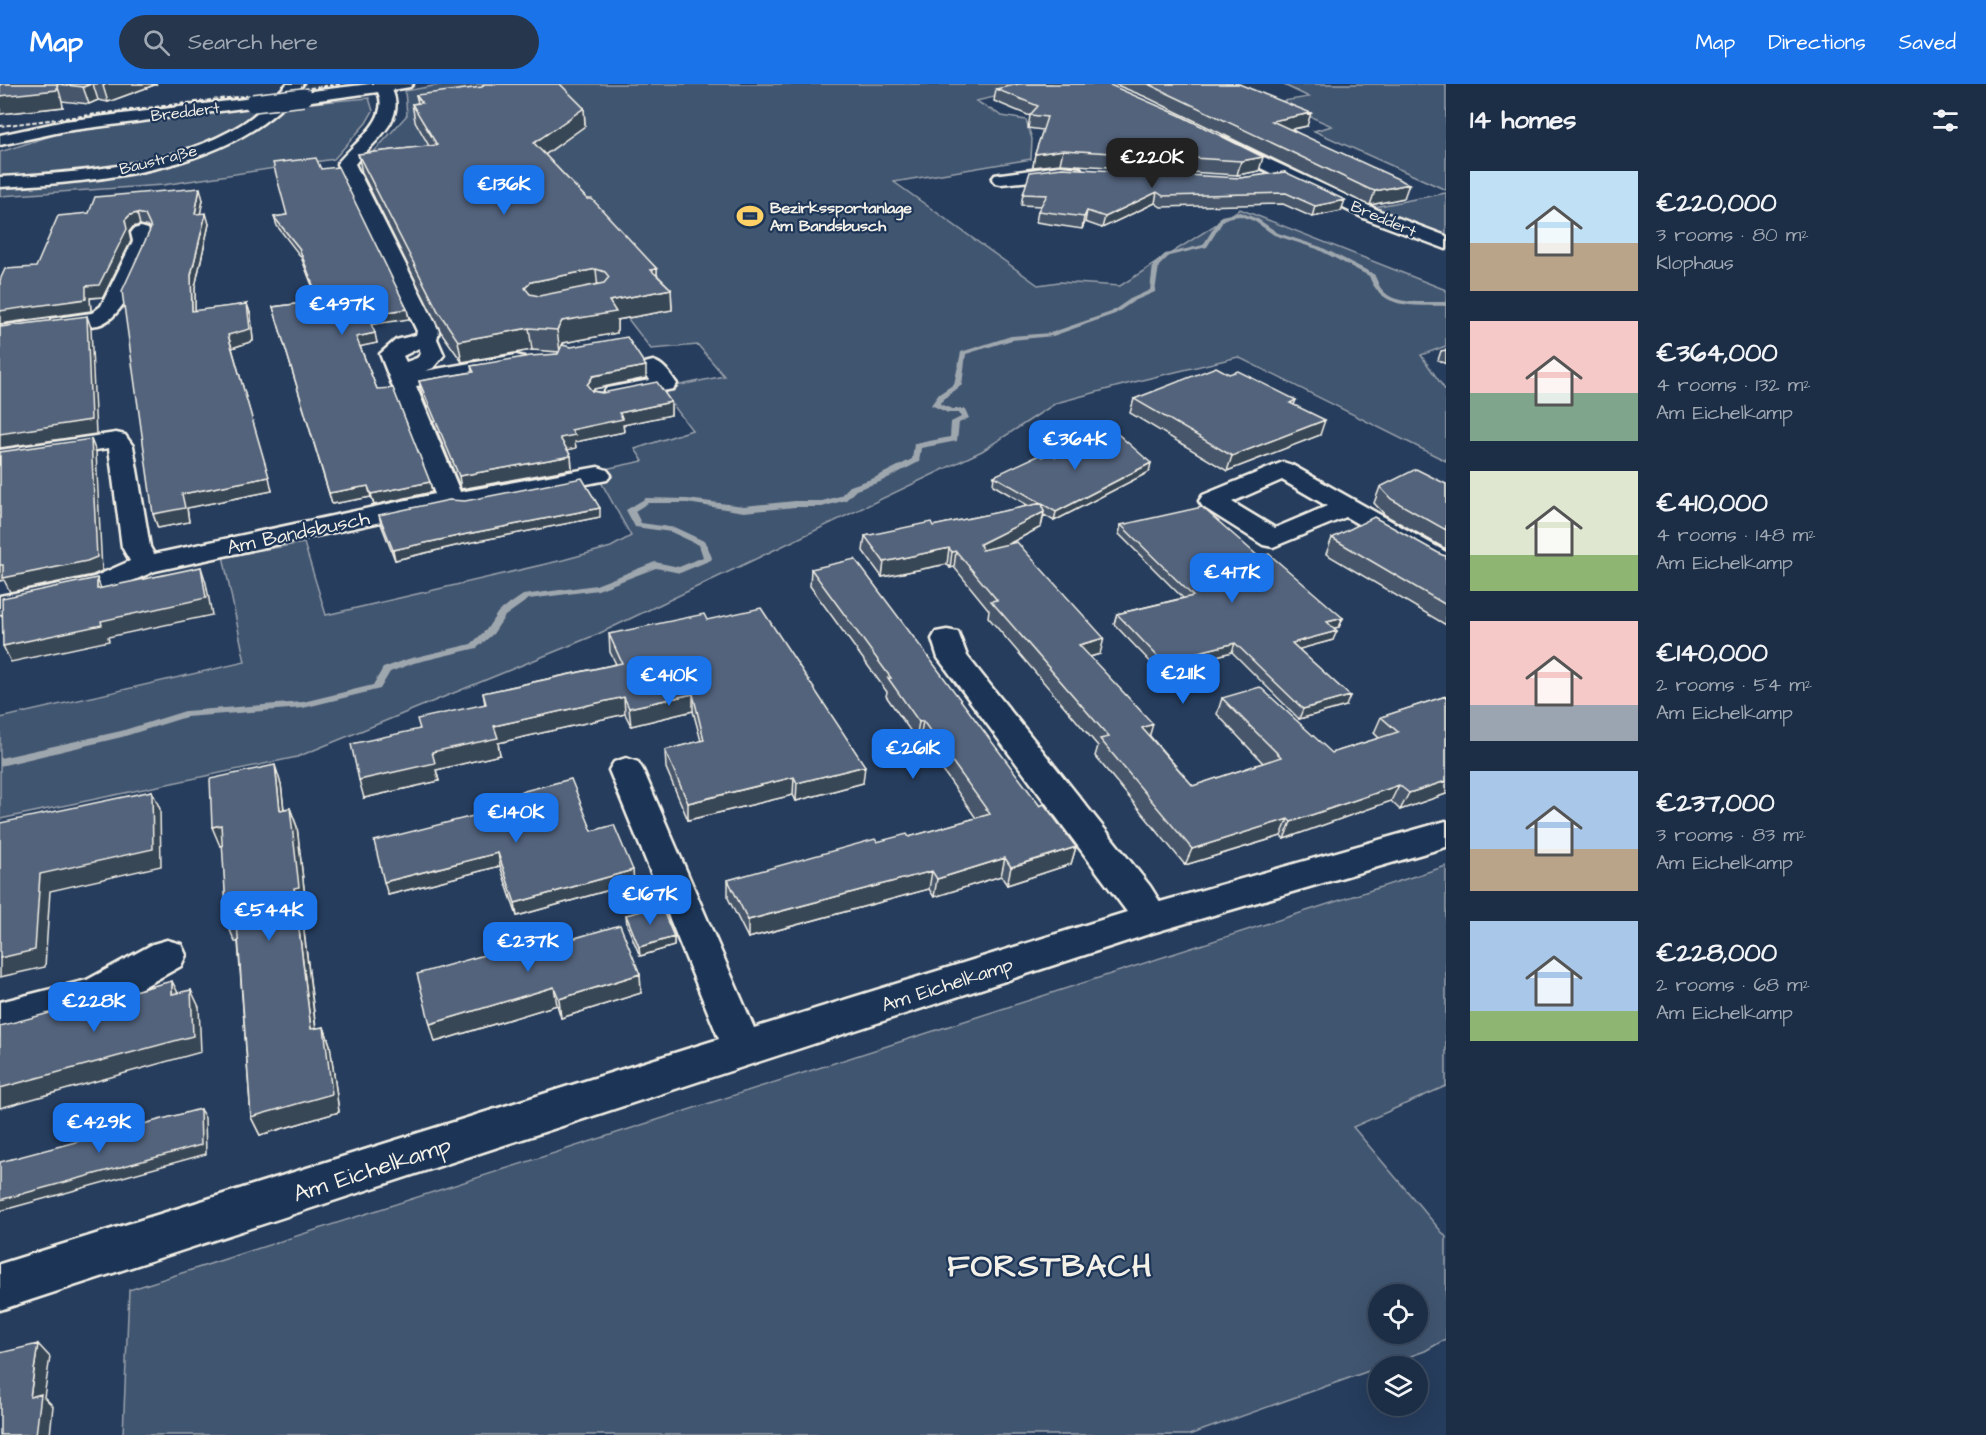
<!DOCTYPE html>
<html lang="en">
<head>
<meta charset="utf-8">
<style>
	:root { --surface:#1c2e46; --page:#25364d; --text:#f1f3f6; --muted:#a0a8b3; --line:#3a4a5f; --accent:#1a73e8 }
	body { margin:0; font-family:"Architects Daughter",sans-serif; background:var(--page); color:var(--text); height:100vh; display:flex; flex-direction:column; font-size:22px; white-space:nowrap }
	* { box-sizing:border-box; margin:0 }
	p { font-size:20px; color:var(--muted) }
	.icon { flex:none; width:33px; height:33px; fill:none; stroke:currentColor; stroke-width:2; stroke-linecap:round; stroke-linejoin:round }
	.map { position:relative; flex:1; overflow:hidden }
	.sheet { display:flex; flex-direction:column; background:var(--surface); width:540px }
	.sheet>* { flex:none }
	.buttons { position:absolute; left:1368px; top:1200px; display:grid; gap:12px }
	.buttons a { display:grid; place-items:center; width:60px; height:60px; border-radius:50%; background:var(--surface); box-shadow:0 6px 24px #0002,0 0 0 2px var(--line); font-size:30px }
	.price { position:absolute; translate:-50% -51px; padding:0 14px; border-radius:12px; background:var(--accent); color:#fff; font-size:20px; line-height:39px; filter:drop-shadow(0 2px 3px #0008) }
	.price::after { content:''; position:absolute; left:50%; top:36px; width:18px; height:14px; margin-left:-9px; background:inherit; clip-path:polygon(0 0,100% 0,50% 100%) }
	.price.active { background:#222; color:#fff }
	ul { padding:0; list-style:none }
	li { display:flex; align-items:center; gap:18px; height:150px; padding:0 24px }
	li span { display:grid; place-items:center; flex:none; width:168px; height:120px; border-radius:0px; color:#555 }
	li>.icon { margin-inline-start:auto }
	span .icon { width:72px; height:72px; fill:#fffc; stroke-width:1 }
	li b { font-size:26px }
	h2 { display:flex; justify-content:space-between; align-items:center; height:72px; padding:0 24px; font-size:26px }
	header { display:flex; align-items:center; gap:36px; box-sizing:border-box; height:84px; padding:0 30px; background:var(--accent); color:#fff }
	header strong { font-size:28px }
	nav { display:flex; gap:33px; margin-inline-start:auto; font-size:21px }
	.search { width:420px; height:54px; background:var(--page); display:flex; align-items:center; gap:15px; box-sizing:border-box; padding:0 21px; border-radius:33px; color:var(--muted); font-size:22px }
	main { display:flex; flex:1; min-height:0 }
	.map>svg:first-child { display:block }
</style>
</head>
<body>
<header>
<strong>Map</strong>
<div class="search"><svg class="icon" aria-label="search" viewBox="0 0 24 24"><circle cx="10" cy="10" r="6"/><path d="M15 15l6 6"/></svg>Search here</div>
<nav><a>Map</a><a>Directions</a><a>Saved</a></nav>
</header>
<main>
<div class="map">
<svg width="1446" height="1351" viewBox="0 0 1446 1351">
	<rect width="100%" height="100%" fill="#263d5d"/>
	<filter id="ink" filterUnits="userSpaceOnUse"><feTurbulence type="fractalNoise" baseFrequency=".0167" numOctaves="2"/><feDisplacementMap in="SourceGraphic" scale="12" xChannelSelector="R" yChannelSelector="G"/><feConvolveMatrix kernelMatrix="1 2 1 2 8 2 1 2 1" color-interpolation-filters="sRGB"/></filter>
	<g filter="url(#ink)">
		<path fill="#40546f" stroke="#9aa2ac" stroke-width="1.5" fill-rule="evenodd" d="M445,0H1053L976,17L1002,32L1026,36L1032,55L1031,75L894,98L1038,201L1059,198L1120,202L1240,125L1446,206V262L1421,271L1446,307V377L1238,273L1142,296L1056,319L982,367L598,550L297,673L0,735V634L245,578L223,472L304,459L326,531L563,476L611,463L631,452L595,387L643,377L635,365L692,346L661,305L724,292L698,261L651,265L559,145L371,71L407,31L405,7Z
			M1282,0H1446V106L1314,47L1332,42L1277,18L1309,13Z
			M369,14L373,27L366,39L334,75L163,101L0,112V68L60,49L242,25Z
			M1446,109V150L1369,124Z
			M1446,782V1002L1353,1043L1446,1153V1255L1425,1267L1189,1351H123L129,1206ZM1378,1210H1418V1250H1378Z"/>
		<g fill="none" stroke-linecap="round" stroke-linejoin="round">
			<path fill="#9fa7ae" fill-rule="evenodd" d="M1240,128L1258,135L1278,149L1321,163L1374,190C1376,194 1378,199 1380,203C1393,223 1426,217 1446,218V222C1415,221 1382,227 1369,192L1317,165L1274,151L1254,137L1240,132L1225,134L1207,163L1169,172L1159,182L1155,208L1134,217L1115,230L1053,252L1012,256L966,270L962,301L945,314L940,320L952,325H965L969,334L959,339L957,357L921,364L919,378L880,398L856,406L846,416L822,423H795L744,428L687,419H648L635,427L641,439L676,444L706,458L712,474L711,476L680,489L656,484L598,506L529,515L505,532L493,550L477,564L414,579L390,588L380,605L303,624L186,633L122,653L0,682V674L121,647L185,627L303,618L373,601L383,584L408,575L471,560L486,546L498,528L523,511L596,501L655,478L679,483L703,473L699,461L671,448L635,443L626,426L646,414L687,415L744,422L795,417H822L840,412L850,402L874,394L912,375L914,360L950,353L951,338L961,333L959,329H948L931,321L939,310L954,300L961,268L1011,252L1050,249L1111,228L1130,215L1150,206L1153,181L1165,170L1203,161L1221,132Z"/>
			<g stroke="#f4f1e8" stroke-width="5">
				<path id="minor" d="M287,0H303C239,87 99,98 0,103V93C77,89 176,82 242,40C259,29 273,14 287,0Z
					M370,0H413L410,3L392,6C407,37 371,59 355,80L439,247L437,255L444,271L433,284L425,287L516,271L524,273L527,278L524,283L516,285L416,302L460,408L598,383L607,386L611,391L607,396L466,424L450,423L155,487L112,506L0,530V512L94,493L130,477L122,463L109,364L0,380V366L116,349L125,351L133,362L150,463L154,470L435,410L380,270L396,256L416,251L417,247L337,80C352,60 391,36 378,8L304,18L296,13L304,8ZM419,264L421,270L417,274L406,278L403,272Z
					M253,14L259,16L261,19L259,22L65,47L0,61V51L65,37Z
					M1221,53L1380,127L1446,152V165L1366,135L1215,62L1213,58L1215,54Z
					M1060,82L1080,84L1083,88L1080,92L1001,100L995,99L992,95L995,91L1001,90Z
					M141,143L148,145L153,157C141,182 126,234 98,241L0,254V242L92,229L101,222L133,157L131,149L134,145Z
					M653,277C664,280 670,290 677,300L673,305L615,316L607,314L603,309L607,304L650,296L642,284L645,279Z
					M1283,378L1292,381L1446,468V487L1436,485L1346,433L1273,463L1263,461L1203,423L1199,417L1203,411ZM1282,396L1327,422L1275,444L1232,418Z
					M947,546L958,548L967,572L1150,802L1160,818L1446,737V763L1152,849L0,1226V1180L719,955L609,686L614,678L626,674L638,678L643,686L754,944L1127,828L938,574L932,555L936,548Z
					M167,856L181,860L186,871L181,882L111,921L0,952V918L87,896L153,860Z"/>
			</g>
			<use href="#minor" fill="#1d3557" fill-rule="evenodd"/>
			<path stroke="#f4f1e8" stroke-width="2" stroke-dasharray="4.5 2" stroke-linecap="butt" d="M0,42L342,0"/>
			<g stroke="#f4f1e8" stroke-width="20" stroke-linecap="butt">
				<path id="minor-bridge" d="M253,19L304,13"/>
			</g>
			<use href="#minor-bridge" stroke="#1d3557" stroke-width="17"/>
		</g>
		<path fill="#47566a" stroke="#f4f1e8" stroke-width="1.5" d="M0,0H157L108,18L98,16L89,20L62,17L63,23L0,30Z
			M1108,0L1259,87L1237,91L1060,80L1033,83L1035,70L1043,46L1028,44L1030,32L994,17L996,5Z
			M1114,0H1239L1307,42L1291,45L1404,114L1370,121L1364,119L1146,13Z
			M416,11L584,24L585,42L545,71L587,115L657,185V191L671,205L672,226L617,236V249L563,259V261L646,294L594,305L592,307L671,318V331L623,341L624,348L575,358L576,364L567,366L571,372L572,385L461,405L422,310L419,297L472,288L471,282L558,270L559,268L532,266L462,278L441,248L362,89L358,70L429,62L415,37L412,20L418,19Z
			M321,85L409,235L371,240L377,259L360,262L377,305L432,408L374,421L371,413L332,420L273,223L318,217L301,173L277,142L274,133L286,131Z
			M1285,88L1341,127L1312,133L1283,120L1161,123L1155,119L1102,144L1085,138L1082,145L1036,138L1038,127L1041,122L1021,121L1023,110L1240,94Z
			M203,116L200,129L209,140L195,203V227L247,220L251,232L253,257L232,264L272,407L187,424L189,438L158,444L153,430L150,147L149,143L140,141L133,143L129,148L131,157L103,213L90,214L91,227L36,183L89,129Z
			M1446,266V280L1438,276L1441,267Z
			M1134,315L1296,316L1294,321L1320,351L1227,387L1130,329Z
			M1042,373H1056L1149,388L1054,437L1044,431L1041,443L1009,460L1100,570L1090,573L1150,652L1193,702L1263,679L1217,630L1222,614L1332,669L1379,654L1374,649L1381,633L1446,612V710L1400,726L1391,717L1284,755L1281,752L1185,781L1095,672L1098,662L988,533L989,526L954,483L950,484L947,480L882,493L863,467L865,452L933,442L1029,422L993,401L994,392Z
			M1446,400V465L1385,431L1374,419L1380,403Z
			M379,431L600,433L468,459L395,476L381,440Z
			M1121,441L1259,473L1343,534L1339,543L1334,544L1333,556L1299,565L1346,622L1299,635L1232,568L1159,587L1114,540L1117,530L1183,514L1119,450Z
			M1332,454L1446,472V541L1326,470Z
			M811,485L1040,722L1076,763L1071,780L1007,801L1001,792L934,813L929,805L748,854L728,814V796L877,758L909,753L976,734L920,654L916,655L886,612L887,608L810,502Z
			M707,536L863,699L796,717L793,711L688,736L666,684L665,666L701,657L693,627L631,642L625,630L498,659L500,671L436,686L439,697L364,714L419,645L485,620L483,609L616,580L610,568L609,550Z
			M281,700L284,725L290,724L297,743L306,822L301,823L316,944L324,943L330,961L339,1028L260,1051L251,1033L238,858H235L227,839L223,761L220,762Z
			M493,715L592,747L634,799L517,832L500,782L388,811L495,726Z
			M626,831L674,853V862L640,872L627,841Z
			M544,863L640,890L641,909L561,934L557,921L435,958Z"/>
		<path fill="#394656" stroke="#f4f1e8" stroke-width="1.5" d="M57,0L62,17L63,23L0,30V12Z
			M91,0H93L98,16L89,20L83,3Z
			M107,0H157L108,18L103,2Z
			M584,24L585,42L536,77L534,59Z
			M1311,29L1307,42L1268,50L1272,37Z
			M1063,66L1060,80L1033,83L1035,70Z
			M1263,73L1259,87L1237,91L1241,77Z
			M1409,100L1404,114L1370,121L1375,107Z
			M200,104L203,116L198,141L195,130Z
			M1157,108L1155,119L1102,144L1105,133Z
			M1345,116L1341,127L1312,133L1315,122Z
			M1087,127L1085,138L1082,145L1084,133Z
			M137,129L140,141L133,143L129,148L131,157L103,213L90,214L91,227L0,240V227L86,202L125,136L130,131Z
			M206,129L209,140L195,203V239L192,227L191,191Z
			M596,185L598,206L528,225L525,204L531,198Z
			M657,185V205L651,186Z
			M671,205L672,226L617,236V249L563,259L560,268L557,246L562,237L609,217Z
			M247,220L251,232L253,257L232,264L228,251Z
			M407,225L409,235L369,241L367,231Z
			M87,232L91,244L96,350L0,364V350Z
			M529,244L532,266L462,278L458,257Z
			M375,249L377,259L358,263L356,253Z
			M646,282V294L594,305L588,313L587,301L593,292Z
			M671,318V331L623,341L624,348L575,358L576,364L562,367L560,354L571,346L619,329Z
			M1325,336L1320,351L1227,387L1232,372Z
			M91,355L96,368L102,487L93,491L10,508L4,496L0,497V481Z
			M571,372L572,385L461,405L459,392Z
			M1151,379L1149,388L1054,437L1056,428Z
			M269,393L272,407L187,424L189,438L158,444L153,430L182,410Z
			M430,398L432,408L374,421L371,410Z
			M368,402L371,413L332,420L329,409Z
			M600,424V433L468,459L395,476L393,466L467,450Z
			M1044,428L1041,443L977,476L980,460Z
			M949,464L947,480L882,493L884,478Z
			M956,467L954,483L950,484L952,468Z
			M201,483L206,499L212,531L108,553L109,557L11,578L3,562L101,537Z
			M97,494L103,510L97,505Z
			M1343,534L1339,543L1323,547L1327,538Z
			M1337,547L1333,556L1289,568L1292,559Z
			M1104,554L1100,570L1075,577L1079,561Z
			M1235,559L1232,568L1159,587L1162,577Z
			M693,610V627L631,642L629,624Z
			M1350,612L1346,622L1299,635L1303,625Z
			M624,613L625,630L498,659L500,671L436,686L439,697L364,714L359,696L432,668L494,642Z
			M923,637L920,654L916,655L919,638Z
			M1153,640L1148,657L1142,644Z
			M275,681L281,700L286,745L280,726Z
			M865,682L863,699L796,717L797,699Z
			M794,693L793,711L688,736V719Z
			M1446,697V710L1400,726L1409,709Z
			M1399,701L1391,717L1284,755L1291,738Z
			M152,707L160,725L161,782L50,807L45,883L0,893V874L40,790Z
			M290,724L297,743L306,822L301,823L318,964L311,945L294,804Z
			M1288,735L1281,752L1185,781L1192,765Z
			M221,741L229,760L220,762L212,743Z
			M1076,763L1071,780L1007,801L1011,783Z
			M498,769L500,782L388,811L384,798Z
			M1005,774L1001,792L934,813L937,795Z
			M633,786L634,799L517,832L515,819Z
			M932,787L929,805L748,854V836Z
			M674,853V862L640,872L639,863Z
			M640,890L641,909L561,934L559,915Z
			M172,897L180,913L172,910Z
			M554,903L557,921L435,958L430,940Z
			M191,906L199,923L201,968L0,1024V1004Z
			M324,943L330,961L339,1028L260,1051L251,1033Z
			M200,1025L205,1034L206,1070L0,1127V1116Z
			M38,1260L50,1273L44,1313L53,1322L50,1351H36L30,1313Z"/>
		<path fill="#52647b" stroke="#f4f1e8" stroke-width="1.5" fill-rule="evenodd" d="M0,0H91L83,3L57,0V6L0,12Z
			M484,0H560L584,24L534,59L587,115H592L657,185L651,186L671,205L609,217L616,228L562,237L557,246L529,244L458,257L438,227L358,70L437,61L412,20L422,19L416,11L482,3ZM596,185L605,188L609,193L604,199L539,212L530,210L525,204L531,198Z
			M1019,0H1108L1179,31L1263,73L1241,77L1063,66L1035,70L1047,33L1030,31L1038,22L996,5Z
			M1148,0H1239L1311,29L1272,37L1409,100L1375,107L1369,105Z
			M316,74L321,85L338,83L407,225L367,231L375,249L356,253L377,305L393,304L430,398L371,410L368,402L329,409L273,223L319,217L299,164L274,133L287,131L273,79Z
			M1062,84L1240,94L1285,88L1345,116L1315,122L1286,109L1163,112L1157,108L1105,133L1087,127L1084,133L1038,127L1047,111L1023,110L1030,88Z
			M200,104L195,130L206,129L191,191L192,227L247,220L250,245L228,251L269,393L182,410L185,424L153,430L122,207L151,144L145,131L137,129L130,131L125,136L127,145L99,201L86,202V215L0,227V196L5,185L36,183L58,132L89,129L95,113Z
			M87,232L91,336L0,350V243Z
			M627,253L646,282L593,292L587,301L592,307L602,309L657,298L671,318L619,329L623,335L571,346L575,351L560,354L571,372L459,392L419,297L474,288L471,282L530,272L558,270L562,261L571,263Z
			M1216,283L1229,290L1238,287L1296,316L1290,319L1325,336L1232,372L1134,315Z
			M1112,345L1151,379L1056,428L994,392L1039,371L1042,373L1050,369L1056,373Z
			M91,355L97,473L87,477L3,494V481H0V368Z
			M1416,385L1446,400V446L1391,415L1380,403Z
			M582,394L600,424L467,450L393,466L379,431L449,416L465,417Z
			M1042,419L1044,428L980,460L982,466L1017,458L1104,554L1079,561L1153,640L1142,644L1193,702L1281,673L1222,614L1260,603L1332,669L1398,648L1381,633L1446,612V697L1409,709L1399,701L1291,738L1288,735L1192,765L1100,655L1109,653L991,517L997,516L956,467L952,468L949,464L884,478L865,452L931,438L933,442Z
			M1202,423L1259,473L1269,470L1343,534L1327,538L1337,547L1292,559L1350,612L1303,625L1235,559L1162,577L1117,530L1193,512L1121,441Z
			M1374,433L1442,471L1446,472V521L1332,454Z
			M855,475L1040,722L1044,720L1076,763L1011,783L1005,774L937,795L932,787L748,836L728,796L875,755L877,758L907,750L909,753L990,730L923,637L919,638L888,594H891L811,485Z
			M201,483L206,514L101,537L102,541L3,562L2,514L97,494V505Z
			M761,524L865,682L797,699L794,693L688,719L665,666L704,656L693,610L629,624L624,613L494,642L498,654L432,668L435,679L359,696L351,660L420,645L417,635L486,620L483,609L622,579L609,550L704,530L707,536Z
			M275,681L280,726L290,724L299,803L294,804L311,945L324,943L332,1010L251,1033L237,839H227L221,741L212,743L210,695Z
			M571,695L592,747L614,741L633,786L515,819L498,769L384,798L374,757L497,726L493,715Z
			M152,707L153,765L40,790L35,866L0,874V739Z
			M661,822L674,853L639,863L626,831Z
			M620,841L640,890L559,915L554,903L430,940L417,890L541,855L544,863Z
			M172,897V910L191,906L193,952L0,1004V942Z
			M200,1025L201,1061L0,1116V1078Z
			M38,1260L30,1313L41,1310L36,1351H0V1269Z"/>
	</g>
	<defs>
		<g id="stadium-bare" transform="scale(2.07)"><path d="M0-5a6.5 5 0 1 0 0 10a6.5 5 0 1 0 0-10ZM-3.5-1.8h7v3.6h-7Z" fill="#ffd166" stroke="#1d3557" stroke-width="2.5" paint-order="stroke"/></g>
	</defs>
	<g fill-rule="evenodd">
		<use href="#stadium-bare" x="750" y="132"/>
	</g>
	<g text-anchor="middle" stroke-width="4.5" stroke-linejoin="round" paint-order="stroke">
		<g font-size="16" fill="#f4f1e8" stroke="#1d3557">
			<text transform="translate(185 27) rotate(-7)" y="6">Breddert</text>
			<text transform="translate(158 75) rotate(-14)" y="6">Baustraße</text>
			<text transform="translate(1384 134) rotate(23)" y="6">Breddert</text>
		</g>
		<g font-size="16" font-weight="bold" fill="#f4f1e8" stroke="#1d3557" text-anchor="start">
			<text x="770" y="129">Bezirkssportanlage<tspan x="770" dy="18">Am Bandsbusch</tspan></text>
		</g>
		<g font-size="20" fill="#f4f1e8" stroke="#1d3557">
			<text transform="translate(298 448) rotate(-12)" y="7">Am Bandsbusch</text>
			<text transform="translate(947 900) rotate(-18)" y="7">Am Eichelkamp</text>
		</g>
		<g font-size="24" fill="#f4f1e8" stroke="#1d3557">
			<text transform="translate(372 1085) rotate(-18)" y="8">Am Eichelkamp</text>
		</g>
		<g font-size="32" font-weight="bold" letter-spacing="1.5" fill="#f4f1e8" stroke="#1d3557">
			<text x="1050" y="1192">FORSTBACH</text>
		</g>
	</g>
</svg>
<div class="buttons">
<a><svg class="icon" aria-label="locate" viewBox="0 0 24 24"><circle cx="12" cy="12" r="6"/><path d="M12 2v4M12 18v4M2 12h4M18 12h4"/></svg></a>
<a><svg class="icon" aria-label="layers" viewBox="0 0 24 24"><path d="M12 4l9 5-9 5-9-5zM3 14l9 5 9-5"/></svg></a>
</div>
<b class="price active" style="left:1152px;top:105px">€220K</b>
<b class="price" style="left:504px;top:132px">€136K</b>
<b class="price" style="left:342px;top:252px">€497K</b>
<b class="price" style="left:1075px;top:387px">€364K</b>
<b class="price" style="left:1232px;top:520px">€417K</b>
<b class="price" style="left:1183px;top:621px">€211K</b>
<b class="price" style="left:669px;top:623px">€410K</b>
<b class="price" style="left:913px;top:696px">€261K</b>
<b class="price" style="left:516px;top:760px">€140K</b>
<b class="price" style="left:650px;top:842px">€167K</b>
<b class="price" style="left:269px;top:858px">€544K</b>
<b class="price" style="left:528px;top:889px">€237K</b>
<b class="price" style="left:94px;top:949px">€228K</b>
<b class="price" style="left:99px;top:1070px">€429K</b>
</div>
<section class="sheet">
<h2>14 homes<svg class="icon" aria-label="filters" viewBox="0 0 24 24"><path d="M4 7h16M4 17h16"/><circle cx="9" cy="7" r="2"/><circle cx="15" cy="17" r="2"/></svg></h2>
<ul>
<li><span style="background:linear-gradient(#bfe0f5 60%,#b9a48a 0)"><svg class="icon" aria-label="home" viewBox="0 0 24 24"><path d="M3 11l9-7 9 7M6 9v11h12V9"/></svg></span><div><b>€220,000</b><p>3 rooms · 80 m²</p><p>Klophaus</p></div></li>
<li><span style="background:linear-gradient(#f6c9c9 60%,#7fa58c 0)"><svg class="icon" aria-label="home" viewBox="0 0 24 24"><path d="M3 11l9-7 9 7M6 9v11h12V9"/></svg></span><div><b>€364,000</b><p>4 rooms · 132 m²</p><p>Am Eichelkamp</p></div></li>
<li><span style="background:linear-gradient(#dfe7d0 70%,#8fb573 0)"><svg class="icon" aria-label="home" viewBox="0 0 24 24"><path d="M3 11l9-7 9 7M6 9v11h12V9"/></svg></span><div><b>€410,000</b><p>4 rooms · 148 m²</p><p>Am Eichelkamp</p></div></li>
<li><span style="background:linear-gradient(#f6c9c9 70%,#9aa5b1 0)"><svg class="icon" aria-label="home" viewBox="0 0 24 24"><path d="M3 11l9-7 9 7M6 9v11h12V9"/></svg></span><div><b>€140,000</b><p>2 rooms · 54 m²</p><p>Am Eichelkamp</p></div></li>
<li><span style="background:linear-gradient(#a9c7e8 65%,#b9a48a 0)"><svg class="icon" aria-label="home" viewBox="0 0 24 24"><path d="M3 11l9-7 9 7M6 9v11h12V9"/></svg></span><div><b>€237,000</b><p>3 rooms · 83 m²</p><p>Am Eichelkamp</p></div></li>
<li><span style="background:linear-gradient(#a9c7e8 75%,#8fb573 0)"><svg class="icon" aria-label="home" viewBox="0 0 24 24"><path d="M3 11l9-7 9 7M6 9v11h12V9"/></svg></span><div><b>€228,000</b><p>2 rooms · 68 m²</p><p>Am Eichelkamp</p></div></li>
</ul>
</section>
</main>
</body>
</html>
